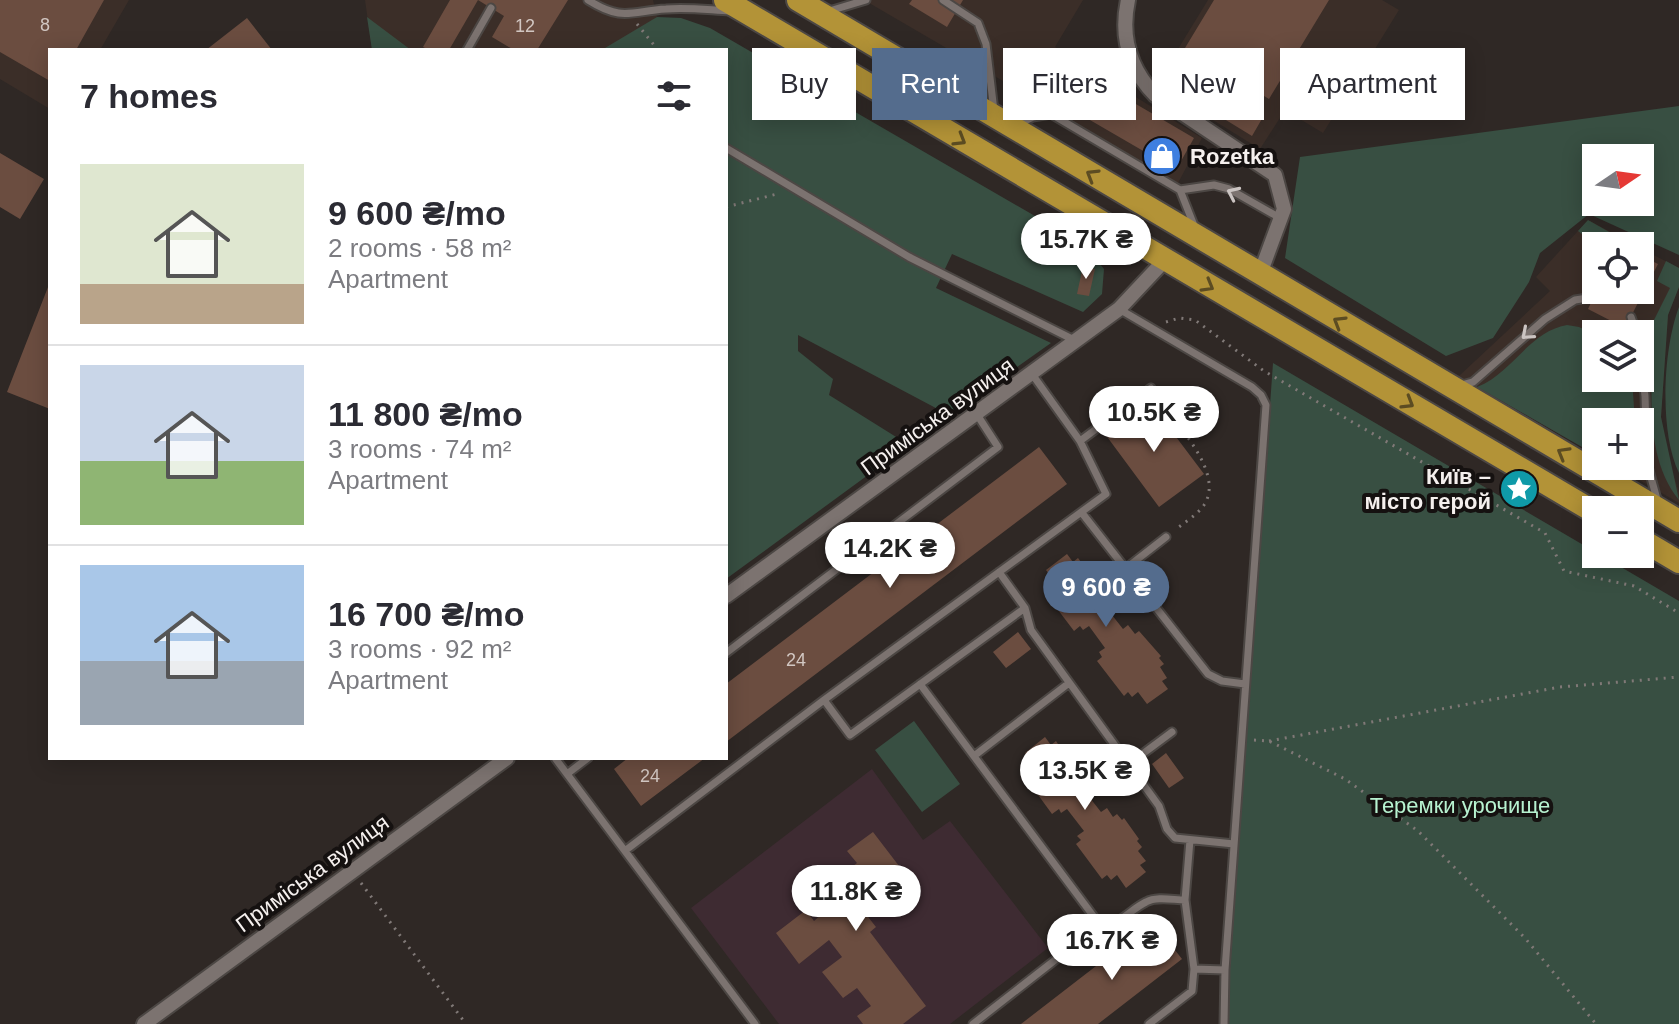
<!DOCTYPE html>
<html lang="en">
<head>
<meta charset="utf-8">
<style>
	:root { --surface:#fff; --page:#f7f7f7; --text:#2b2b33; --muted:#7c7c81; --line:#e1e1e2; --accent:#546c8d }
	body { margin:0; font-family:Helvetica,sans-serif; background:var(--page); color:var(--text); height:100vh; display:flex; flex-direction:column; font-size:30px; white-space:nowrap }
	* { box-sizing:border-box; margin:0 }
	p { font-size:26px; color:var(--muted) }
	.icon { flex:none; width:44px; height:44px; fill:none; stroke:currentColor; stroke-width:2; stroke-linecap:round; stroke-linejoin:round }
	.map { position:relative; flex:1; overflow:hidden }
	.sheet { position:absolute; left:48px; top:48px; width:680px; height:712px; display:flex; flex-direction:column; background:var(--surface); border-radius:0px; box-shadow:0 4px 20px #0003 }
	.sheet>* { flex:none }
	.guide { position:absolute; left:752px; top:48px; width:760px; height:72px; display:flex; gap:16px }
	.needle { width:52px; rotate:77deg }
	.fabs { position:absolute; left:1582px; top:144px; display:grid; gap:16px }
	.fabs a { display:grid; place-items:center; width:72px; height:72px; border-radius:0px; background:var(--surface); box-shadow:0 4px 20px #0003; font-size:40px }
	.price { position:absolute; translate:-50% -68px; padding:0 18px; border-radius:28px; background:#fff; color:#222; font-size:26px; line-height:52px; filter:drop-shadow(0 2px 4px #0008) }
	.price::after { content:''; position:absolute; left:50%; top:48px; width:24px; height:18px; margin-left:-12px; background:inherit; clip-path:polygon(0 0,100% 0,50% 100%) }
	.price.selected { background:var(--accent); color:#fff }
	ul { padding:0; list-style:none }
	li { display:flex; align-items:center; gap:24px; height:200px; padding:0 32px }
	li+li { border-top:2px solid var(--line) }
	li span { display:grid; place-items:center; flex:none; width:224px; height:160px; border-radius:0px; color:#555 }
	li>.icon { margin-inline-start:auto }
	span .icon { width:96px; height:96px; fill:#fffc; stroke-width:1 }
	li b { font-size:34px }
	h2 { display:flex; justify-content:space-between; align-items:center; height:96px; padding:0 32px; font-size:34px }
	.chip { padding:0 28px; border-radius:0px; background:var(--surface); box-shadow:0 4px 20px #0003; font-size:28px; line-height:72px }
	.chip.selected { background:var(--accent); color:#fff }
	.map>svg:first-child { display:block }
</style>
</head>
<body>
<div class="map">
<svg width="1679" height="1024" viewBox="0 0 1679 1024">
	<rect width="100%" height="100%" fill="#2f2825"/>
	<path fill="#3b2e28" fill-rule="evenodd" d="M0,0H129L100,50H50V109L0,79Z
		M365,0H653L657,17L635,35L625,50H372Z
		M864,0H1083L1055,47L1202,138L1178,183Z
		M1208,0H1382L1399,10L1323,133L1285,110L1260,149L1156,85Z
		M1588,220L1637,246H1596V290H1640V248L1679,268V287L1668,315L1661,417L1668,460L1679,492V503L1615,466H1640V422H1596V455L1459,376L1550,291L1536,277ZM1596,334H1640V378H1596Z"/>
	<path fill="#3e2b32" d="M872,769L923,840L950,821L1048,948L950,1024H779L691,908Z"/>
	<path fill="#384f42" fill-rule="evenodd" d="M367,17L411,50H372Z
		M657,17L681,18L710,28L1085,245L1104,269L1102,294L1083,312L952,254L936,288L1051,343L949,415L798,335V351L833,379L829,395L909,445L726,579V50H607L605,48Z
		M1679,106V255L1589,214L1540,253L1529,282L1493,338L1446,356L1285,258L1300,157ZM1640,158V202H1596V158Z
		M1588,220L1611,233L1598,246L1578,231Z
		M1666,261L1679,268V287L1668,315L1661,417L1679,500C1642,454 1653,386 1653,330V322L1670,288L1657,281Z
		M1679,307V473C1659,432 1663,349 1679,307Z
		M1567,325L1579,327L1596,335V378H1632L1635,422H1596V455L1477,387C1513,373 1528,332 1567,325Z
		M1273,363L1679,601V1024H1226Z
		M914,721L960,784L922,812L875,750Z"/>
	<path fill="#6b4d40" d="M0,0H104L76,50H50V81L0,52Z
		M450,0H568L537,50H514L492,37L504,16L478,0L449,50H429L423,47Z
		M912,0H963L947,27L909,4Z
		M1214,0H1329L1269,99L1185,48Z
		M247,18L272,50H206Z
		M1059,59L1194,138L1176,170L1040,91Z
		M1183,68L1263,117L1252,136L1172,87Z
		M0,153L44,179L20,219L0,207Z
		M1640,255L1658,264L1625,328L1588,309L1597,290H1640Z
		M1083,266L1095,269L1089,296L1077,294Z
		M50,282V409L7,392Z
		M1149,401L1204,474L1159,507L1105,434Z
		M1039,447L1067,484L726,742V684Z
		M1067,554L1073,562L1078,558L1084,566L1088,563L1093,570L1095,568L1111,589L1108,591L1113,598L1110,601L1117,611L1112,615L1123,629L1128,625L1135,634L1139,631L1161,656L1159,658L1164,664L1160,667L1167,678L1162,681L1168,689L1147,704L1138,692L1132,697L1128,692L1124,696L1097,661L1102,657L1099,652L1105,648L1089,626L1083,630L1080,626L1074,631L1046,594L1052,589L1049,586L1055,582L1046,570Z
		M1018,632L1031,649L1006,668L993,652Z
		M1045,737L1051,745L1056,741L1062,750L1066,747L1072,753L1074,751L1089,772L1087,774L1092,781L1088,784L1096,794L1090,798L1101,812L1107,808L1113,817L1117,814L1122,820L1124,818L1139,839L1137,841L1142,847L1138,851L1146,861L1140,865L1146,872L1126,888L1117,875L1111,880L1107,875L1102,879L1076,844L1081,840L1077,836L1084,831L1067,809L1061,813L1059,809L1052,814L1025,777L1030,773L1027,769L1033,765L1025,753Z
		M1166,753L1184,778L1169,788L1152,764Z
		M628,758H705L641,806L614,769Z
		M873,832L909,879L865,913L876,927L870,932L926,1006L903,1024H863L857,1016L871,1006L857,988L843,998L822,972L842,957L829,940L799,964L776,933L806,910L814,921L822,914L801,886L828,865L838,878L857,863L847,851Z
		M1153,922L1182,959L1098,1024H1021Z"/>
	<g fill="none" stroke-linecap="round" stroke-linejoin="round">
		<g stroke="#4c4744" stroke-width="11">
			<path id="service" d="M588,0C623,22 631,11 666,9C687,7 709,10 730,11
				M943,0L978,23L986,44L994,111
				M826,12L866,0
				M467,50L491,8
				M1016,125L1033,117L1051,114L1180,190L1195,228
				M726,148L909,257L1074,340
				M1180,190L1214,185L1229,189L1280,218
				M1119,309L1252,387L1261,395L1266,405L1225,970L1224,1024
				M1631,317L1637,334
				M1640,351L1645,396L1647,463L1658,503
				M1462,385L1473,382L1545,319L1575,300L1594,297
				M1080,441L1151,388
				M1082,513L1208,674L1222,681L1245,684
				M1125,569L1166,537
				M999,572L1025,608L1031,630L1159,806L1167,829L1175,838L1234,844
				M726,653L998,447L976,413
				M920,684L1100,925
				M824,700L850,735L1025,608
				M974,756L1069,683
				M555,758L755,1024
				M1129,764L1172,732
				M567,774L588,758
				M626,850L824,700L1106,494L1080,441L1032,374
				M1185,900L1194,969
				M973,1024L1100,925C1121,925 1128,911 1146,902C1157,896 1173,900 1185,900L1190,840
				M1149,1024L1192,991L1194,969L1225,970"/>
		</g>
		<g stroke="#4c4744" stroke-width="18">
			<path id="minor" d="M1128,0C1120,37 1129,68 1155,95L1275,175L1284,209L1260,274
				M726,596L1119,309L1164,261
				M144,1024L507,758"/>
		</g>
		<g stroke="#4c4744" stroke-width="26">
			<path id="trunk" d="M725,0L1596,513
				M798,0L1679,521
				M1640,539L1679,562"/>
		</g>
		<path stroke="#807977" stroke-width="3" stroke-dasharray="2 6" stroke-linecap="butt" d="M637,24L658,50
			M726,207L777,194
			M1166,322L1179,318L1195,320L1264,371L1545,533L1564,571L1634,586L1679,613
			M1159,400C1177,425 1225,473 1204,505C1197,515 1185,522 1175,530
			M1254,740L1269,741L1345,779L1418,831L1525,938L1596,1024
			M1269,741L1560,687L1679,677
			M361,883L466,1024"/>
		<use href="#service" stroke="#7c7370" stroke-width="7"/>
		<use href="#minor" stroke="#7c7370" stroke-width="14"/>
		<use href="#trunk" stroke="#b39337" stroke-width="22"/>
	</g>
	<defs><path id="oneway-chevron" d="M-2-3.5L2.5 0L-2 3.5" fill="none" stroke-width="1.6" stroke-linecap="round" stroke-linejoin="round" transform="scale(2)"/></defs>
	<g stroke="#5c4c22">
		<use href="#oneway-chevron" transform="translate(960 140) rotate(31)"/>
		<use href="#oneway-chevron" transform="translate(1092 175) rotate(-149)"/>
		<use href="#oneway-chevron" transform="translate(1208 286) rotate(30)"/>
		<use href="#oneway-chevron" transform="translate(1339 322) rotate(-149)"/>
		<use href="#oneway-chevron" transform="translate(1408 403) rotate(31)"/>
		<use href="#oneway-chevron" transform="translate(1563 453) rotate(-150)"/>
	</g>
	<g stroke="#cbc4c2">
		<use href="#oneway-chevron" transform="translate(1233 193) rotate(-155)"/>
		<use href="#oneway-chevron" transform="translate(1527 334) rotate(139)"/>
	</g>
	<defs>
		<g id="shop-disc" transform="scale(2)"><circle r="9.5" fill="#3f7fe0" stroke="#151110"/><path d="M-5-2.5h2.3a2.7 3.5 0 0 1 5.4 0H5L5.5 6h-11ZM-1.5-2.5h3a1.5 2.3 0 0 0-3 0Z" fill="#fff"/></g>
		<g id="sight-disc" transform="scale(2)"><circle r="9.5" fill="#0f9aa8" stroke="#151110"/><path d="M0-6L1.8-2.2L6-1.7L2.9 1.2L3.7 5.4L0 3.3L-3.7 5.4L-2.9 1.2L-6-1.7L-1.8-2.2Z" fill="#fff"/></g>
	</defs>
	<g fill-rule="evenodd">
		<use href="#shop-disc" x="1162" y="156"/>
		<use href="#sight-disc" x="1519" y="489"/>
	</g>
	<g text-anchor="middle" stroke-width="8" stroke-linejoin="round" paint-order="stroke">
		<g font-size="18" fill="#d2c7c2">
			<text x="45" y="31">8</text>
			<text x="525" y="32">12</text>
			<text x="796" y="666">24</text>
			<text x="650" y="782">24</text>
		</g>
		<g font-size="22" font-weight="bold" fill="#f5f0ee" stroke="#151110" text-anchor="start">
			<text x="1190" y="164">Rozetka</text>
			<text x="1491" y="484" text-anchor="end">Київ –<tspan x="1491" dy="25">місто герой</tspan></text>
		</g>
		<g font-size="22" fill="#f5f0ee" stroke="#151110">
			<text transform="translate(937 416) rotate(-36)" y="8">Приміська вулиця</text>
			<text transform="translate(312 873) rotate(-36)" y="8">Приміська вулиця</text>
		</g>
		<g font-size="22" fill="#b7f2d0" stroke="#151110">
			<text x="1460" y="813">Теремки урочище</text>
		</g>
	</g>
</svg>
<div class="fabs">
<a><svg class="needle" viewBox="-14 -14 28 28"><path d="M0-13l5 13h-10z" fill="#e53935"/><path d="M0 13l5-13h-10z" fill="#7c7c81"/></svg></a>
<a><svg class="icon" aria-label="locate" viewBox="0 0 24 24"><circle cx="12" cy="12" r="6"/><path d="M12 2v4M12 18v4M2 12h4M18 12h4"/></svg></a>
<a><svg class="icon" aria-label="layers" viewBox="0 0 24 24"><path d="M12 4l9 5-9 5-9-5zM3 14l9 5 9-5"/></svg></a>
<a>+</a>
<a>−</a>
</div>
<b class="price" style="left:1086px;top:281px">15.7K ₴</b>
<b class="price" style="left:1154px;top:454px">10.5K ₴</b>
<b class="price" style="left:890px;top:590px">14.2K ₴</b>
<b class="price selected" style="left:1106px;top:629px">9 600 ₴</b>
<b class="price" style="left:1085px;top:812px">13.5K ₴</b>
<b class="price" style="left:856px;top:933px">11.8K ₴</b>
<b class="price" style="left:1112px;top:982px">16.7K ₴</b>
<div class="guide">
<a class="chip">Buy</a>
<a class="chip selected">Rent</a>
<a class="chip">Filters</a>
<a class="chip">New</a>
<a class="chip">Apartment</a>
</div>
<section class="sheet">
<h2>7 homes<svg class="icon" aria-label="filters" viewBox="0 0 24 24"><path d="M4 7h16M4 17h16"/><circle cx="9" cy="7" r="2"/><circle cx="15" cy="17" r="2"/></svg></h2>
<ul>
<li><span style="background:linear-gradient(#dfe7d0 75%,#b9a48a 0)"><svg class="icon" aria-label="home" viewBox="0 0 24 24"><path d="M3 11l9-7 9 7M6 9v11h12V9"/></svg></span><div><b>9 600 ₴/mo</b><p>2 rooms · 58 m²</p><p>Apartment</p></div></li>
<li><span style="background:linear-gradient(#c9d6e8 60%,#8fb573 0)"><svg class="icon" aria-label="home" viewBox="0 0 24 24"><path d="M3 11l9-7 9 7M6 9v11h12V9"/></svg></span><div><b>11 800 ₴/mo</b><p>3 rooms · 74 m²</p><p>Apartment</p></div></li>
<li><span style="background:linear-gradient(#a9c7e8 60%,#9aa5b1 0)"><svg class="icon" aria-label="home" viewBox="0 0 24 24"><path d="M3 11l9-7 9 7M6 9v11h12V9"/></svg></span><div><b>16 700 ₴/mo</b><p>3 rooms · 92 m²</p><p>Apartment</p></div></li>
</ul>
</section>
</div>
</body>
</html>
